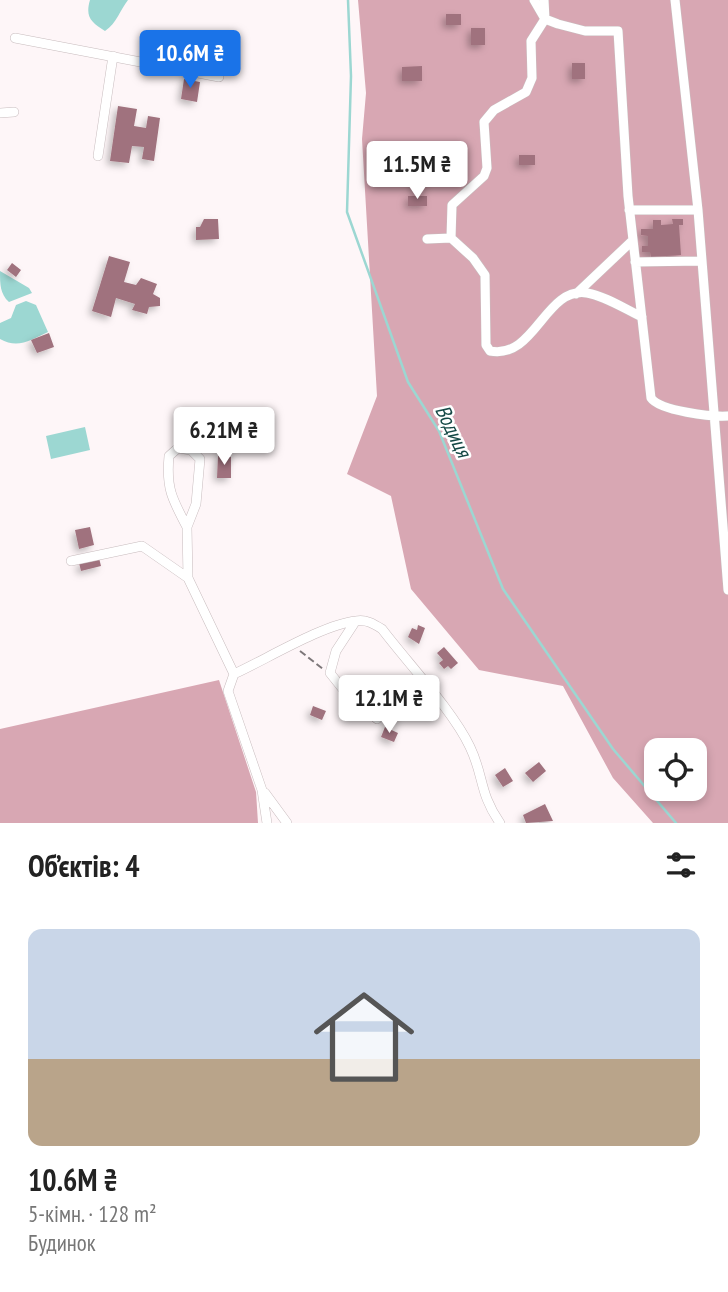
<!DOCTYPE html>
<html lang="uk">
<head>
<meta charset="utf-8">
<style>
	:root { --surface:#fff; --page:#f2f2f2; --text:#222; --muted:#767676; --line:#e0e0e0; --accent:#1a73e8 }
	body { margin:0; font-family:"PT Sans Narrow",sans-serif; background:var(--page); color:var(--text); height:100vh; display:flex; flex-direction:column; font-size:26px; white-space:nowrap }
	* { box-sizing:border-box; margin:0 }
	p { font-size:23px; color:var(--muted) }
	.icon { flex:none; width:38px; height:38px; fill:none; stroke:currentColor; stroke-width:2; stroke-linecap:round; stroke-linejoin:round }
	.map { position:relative; height:823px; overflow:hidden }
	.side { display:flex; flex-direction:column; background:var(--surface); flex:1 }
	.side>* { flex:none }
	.controls { position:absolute; left:644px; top:738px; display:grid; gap:14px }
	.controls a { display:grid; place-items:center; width:63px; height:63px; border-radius:14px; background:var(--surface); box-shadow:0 4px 10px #0003; font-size:35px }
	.price { position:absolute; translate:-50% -60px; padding:0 16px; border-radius:7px; background:#fff; color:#222; font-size:23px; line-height:46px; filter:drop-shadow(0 2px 4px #0008) }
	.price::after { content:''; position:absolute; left:50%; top:42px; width:21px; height:16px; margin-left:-10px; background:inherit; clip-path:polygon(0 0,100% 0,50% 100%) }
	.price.selected { background:var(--accent); color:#fff }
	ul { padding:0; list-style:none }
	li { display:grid; align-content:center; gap:14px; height:371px; padding:0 28px }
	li+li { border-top:2px solid var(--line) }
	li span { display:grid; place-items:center; height:217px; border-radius:14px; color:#555 }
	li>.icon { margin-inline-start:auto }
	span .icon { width:126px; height:126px; fill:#fffc; stroke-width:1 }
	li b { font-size:30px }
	h2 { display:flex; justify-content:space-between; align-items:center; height:84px; padding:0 28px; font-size:30px }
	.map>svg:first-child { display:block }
</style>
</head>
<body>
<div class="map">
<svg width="728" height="823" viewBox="0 0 728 823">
	<defs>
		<filter id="shadow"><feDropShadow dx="-3.5" dy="3.5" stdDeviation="3.5" flood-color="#0004"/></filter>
	</defs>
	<rect width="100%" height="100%" fill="#fef6f8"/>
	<path fill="#d8a7b3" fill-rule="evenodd" d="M358,0H728V823H653L613,778L563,686L479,670L411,589L391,496L347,474L377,396L362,139L366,93ZM656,751H695V789H656Z
		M219,680L256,792L258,823H0V729Z"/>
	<path fill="#9cd7d2" d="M90,0H128C120,10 117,23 105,31C91,22 85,17 90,0Z
		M0,271L29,288L32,293L9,302C0,294 0,284 0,271Z
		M26,301L36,305L48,332C31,340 18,349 0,339V323L11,318L16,305Z
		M85,427L90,450L51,459L46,436Z"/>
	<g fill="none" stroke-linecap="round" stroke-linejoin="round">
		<path stroke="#9cd7d2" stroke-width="2.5" d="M348,0L351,76L347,212L408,382L439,431L503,589L613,749L676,823"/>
	</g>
	<path fill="#a0727e" filter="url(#shadow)" d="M446,14H461V25H446Z
		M471,28H485V45H471Z
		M572,63H585V79H572Z
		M422,66V81H402V67Z
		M184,79L200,82L197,102L181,99Z
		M118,106L137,109L134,126L146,128L148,116L160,118L154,161L142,159L144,147L132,146L129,163L110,161Z
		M519,155H535V165H519Z
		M408,196H427V206H408Z
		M204,219H218L219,239L196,240V227H200Z
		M672,219H683V225H679L681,255L651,257L650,252H642V246H648V236L641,235V229H653V220H661V225L673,224Z
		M109,256L130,262L124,282L136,285L141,278L157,284L153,294L160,298V306L149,307L147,314L132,310L135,304L116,298L111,317L92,311Z
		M12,263L21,270L16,277L7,270Z
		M49,333L54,347L37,353L31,340Z
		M218,456L231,457V478H217Z
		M90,527L94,545L79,549L75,530Z
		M99,558L101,566L81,571L79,563Z
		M418,625L425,628L419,644L408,637L412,628L417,630Z
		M444,647L458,663L451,669L448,666L444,669L439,663L443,660L437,653Z
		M395,690L407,702L396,715L388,707L392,703L387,698Z
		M313,706L326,711L322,720L310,715Z
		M385,727L398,733L394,742L381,737Z
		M539,762L546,771L533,782L525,773Z
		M505,768L513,781L503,787L495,775Z
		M545,804L553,821L526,823L523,815Z"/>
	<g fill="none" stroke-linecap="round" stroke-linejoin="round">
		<g stroke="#c8bcbe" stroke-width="10">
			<path id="minor" d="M534,0L545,19L558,24L585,31H618L628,196L651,398C660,411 712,417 728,416
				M675,0L698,210L728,590
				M15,38L219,77
				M0,113L14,112
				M98,156L113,56
				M629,210H698
				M451,238L452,205L484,176L487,168L484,122L494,110L526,92L532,78L531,41L545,19L544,0
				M427,239L451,238L473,258L485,275L486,345L490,351C535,360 545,286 587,293C605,296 625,309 642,317
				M635,262L702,261
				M576,294L633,240
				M187,527C172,499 166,488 169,456L178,448L191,450L200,459L196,504L187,527L188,578
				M71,561L142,546L188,578L234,674
				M355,622L336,651L330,673L342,688L377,719
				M265,793L287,823
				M267,823L262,790L228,691L234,674C265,660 324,624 356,621C366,619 374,624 382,629C407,662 453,711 470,747C484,776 479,793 500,823"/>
		</g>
		<path stroke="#7d7779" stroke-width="2" stroke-dasharray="7 3.5" stroke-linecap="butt" d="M300,651L323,669"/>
		<use href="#minor" stroke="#fff" stroke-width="9"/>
	</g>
	<g text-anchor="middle" stroke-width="5" stroke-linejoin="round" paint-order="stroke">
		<g font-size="21" font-style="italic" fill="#154946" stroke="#fff">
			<text transform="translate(453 431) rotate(64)" y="7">Водиця</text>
		</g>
	</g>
</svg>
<div class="controls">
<a><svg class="icon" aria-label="locate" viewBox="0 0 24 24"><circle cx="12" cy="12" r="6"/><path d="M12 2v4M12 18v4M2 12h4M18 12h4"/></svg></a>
</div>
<b class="price selected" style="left:190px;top:90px">10.6M ₴</b>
<b class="price" style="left:417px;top:201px">11.5M ₴</b>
<b class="price" style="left:224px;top:467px">6.21M ₴</b>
<b class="price" style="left:389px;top:735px">12.1M ₴</b>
</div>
<section class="side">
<h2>Об’єктів: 4<svg class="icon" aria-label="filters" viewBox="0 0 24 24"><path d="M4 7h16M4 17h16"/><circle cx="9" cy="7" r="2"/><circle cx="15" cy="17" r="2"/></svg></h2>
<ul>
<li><span style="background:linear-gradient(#c9d6e8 60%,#b9a48a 0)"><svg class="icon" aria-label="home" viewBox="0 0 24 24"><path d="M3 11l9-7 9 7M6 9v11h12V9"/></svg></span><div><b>10.6M ₴</b><p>5-кімн. · 128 m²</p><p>Будинок</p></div></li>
</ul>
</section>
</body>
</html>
